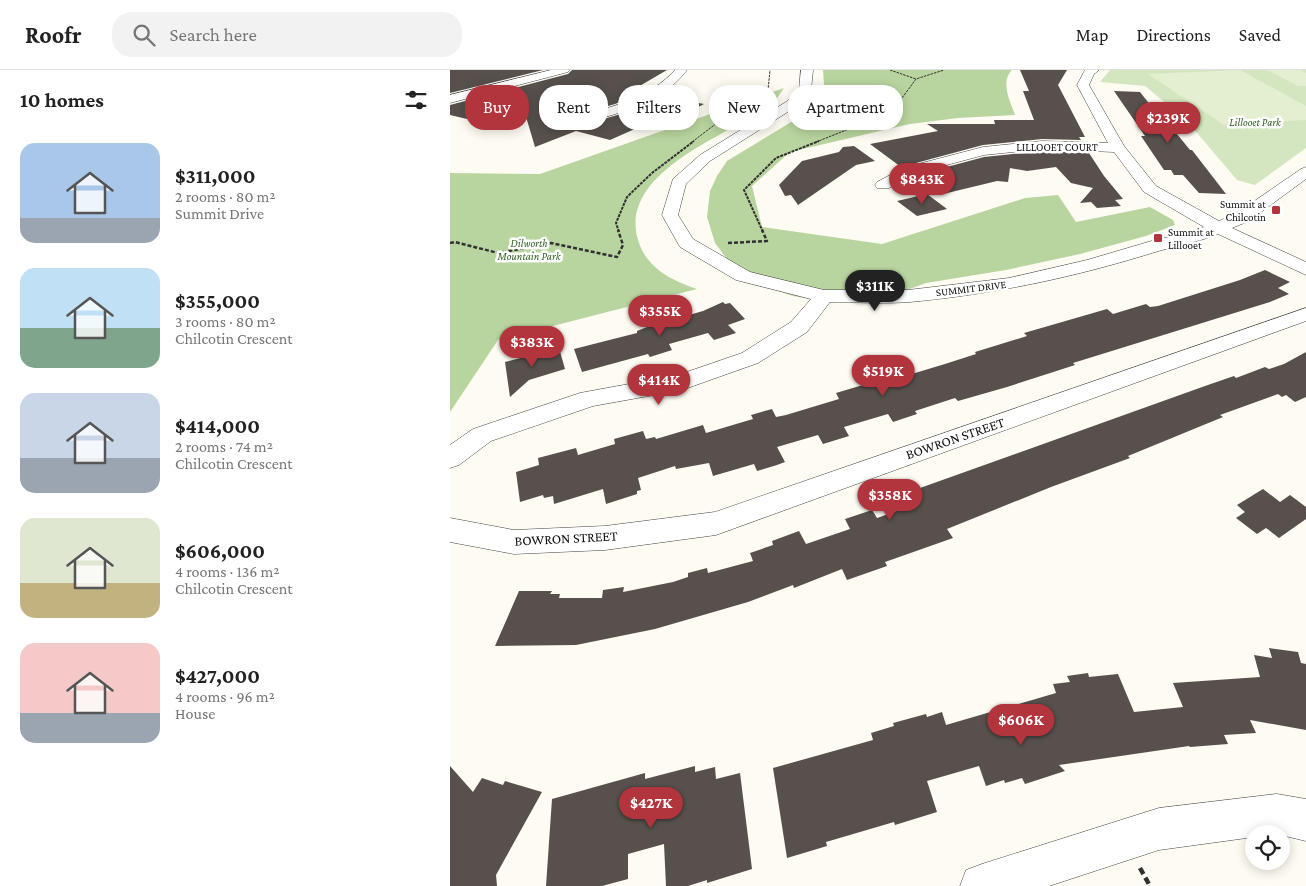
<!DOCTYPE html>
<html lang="en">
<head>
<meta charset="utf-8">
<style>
	:root { --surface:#fff; --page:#f2f2f2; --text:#222; --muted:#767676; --line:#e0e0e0; --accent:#b2343d }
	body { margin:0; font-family:"Crimson Pro",serif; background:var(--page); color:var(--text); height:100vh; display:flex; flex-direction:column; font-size:19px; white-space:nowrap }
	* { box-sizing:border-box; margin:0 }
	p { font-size:16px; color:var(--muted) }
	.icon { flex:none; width:28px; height:28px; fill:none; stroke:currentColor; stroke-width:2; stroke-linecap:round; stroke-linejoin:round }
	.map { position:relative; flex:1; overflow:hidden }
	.side { display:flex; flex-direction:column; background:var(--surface); width:450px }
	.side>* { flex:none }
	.banner { position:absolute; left:15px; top:15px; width:475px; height:45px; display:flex; gap:10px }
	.fabs { position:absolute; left:795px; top:755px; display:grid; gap:10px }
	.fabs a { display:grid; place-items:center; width:45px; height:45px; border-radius:50%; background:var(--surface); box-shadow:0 2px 12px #0003; font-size:25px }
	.price { position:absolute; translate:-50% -42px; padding:0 11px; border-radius:18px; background:var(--accent); color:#fff; font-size:16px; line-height:32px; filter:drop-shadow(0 1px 2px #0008) }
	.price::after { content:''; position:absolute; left:50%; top:30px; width:15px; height:11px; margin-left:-8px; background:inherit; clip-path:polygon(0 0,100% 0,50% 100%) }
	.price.selected { background:#222; color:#fff }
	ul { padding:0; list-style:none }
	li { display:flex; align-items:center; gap:15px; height:125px; padding:0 20px }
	li span { display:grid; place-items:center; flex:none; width:140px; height:100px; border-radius:15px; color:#555 }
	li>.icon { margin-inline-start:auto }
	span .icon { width:60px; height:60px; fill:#fffc; stroke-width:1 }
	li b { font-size:21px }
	h2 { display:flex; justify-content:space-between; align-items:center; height:60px; padding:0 20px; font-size:21px }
	.pill { padding:0 18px; border-radius:20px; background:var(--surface); box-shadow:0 2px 12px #0003; font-size:18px; line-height:45px }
	.pill.selected { background:var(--accent); color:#fff }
	header { display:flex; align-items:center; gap:30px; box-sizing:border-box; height:70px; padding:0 25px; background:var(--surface); border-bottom:1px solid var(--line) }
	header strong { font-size:24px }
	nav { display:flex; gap:28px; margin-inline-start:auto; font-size:18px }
	.search { width:350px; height:45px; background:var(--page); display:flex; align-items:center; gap:12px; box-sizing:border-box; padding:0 18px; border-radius:20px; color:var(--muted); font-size:19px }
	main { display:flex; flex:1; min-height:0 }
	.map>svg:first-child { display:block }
</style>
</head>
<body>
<header>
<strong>Roofr</strong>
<div class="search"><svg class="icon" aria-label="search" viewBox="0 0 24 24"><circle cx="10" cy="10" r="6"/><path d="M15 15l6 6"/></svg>Search here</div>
<nav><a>Map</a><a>Directions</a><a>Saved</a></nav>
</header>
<main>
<section class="side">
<h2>10 homes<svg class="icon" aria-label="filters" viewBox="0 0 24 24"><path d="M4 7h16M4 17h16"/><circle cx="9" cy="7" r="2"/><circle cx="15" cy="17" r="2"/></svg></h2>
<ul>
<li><span style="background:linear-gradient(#a9c7e8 75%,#9aa5b1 0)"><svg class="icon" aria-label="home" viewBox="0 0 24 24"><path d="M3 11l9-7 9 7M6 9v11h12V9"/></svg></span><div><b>$311,000</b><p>2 rooms · 80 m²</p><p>Summit Drive</p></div></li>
<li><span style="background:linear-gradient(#bfe0f5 60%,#7fa58c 0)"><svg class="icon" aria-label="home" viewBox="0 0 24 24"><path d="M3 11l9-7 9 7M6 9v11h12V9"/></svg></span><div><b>$355,000</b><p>3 rooms · 80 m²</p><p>Chilcotin Crescent</p></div></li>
<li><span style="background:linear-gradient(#c9d6e8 65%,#9aa5b1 0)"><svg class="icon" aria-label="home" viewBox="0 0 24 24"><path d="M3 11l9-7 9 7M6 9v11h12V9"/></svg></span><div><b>$414,000</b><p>2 rooms · 74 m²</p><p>Chilcotin Crescent</p></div></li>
<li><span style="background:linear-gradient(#dfe7d0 65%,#c2b280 0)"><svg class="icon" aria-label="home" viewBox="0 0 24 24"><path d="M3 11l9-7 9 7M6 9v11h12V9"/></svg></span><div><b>$606,000</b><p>4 rooms · 136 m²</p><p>Chilcotin Crescent</p></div></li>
<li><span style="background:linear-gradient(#f6c9c9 70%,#9aa5b1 0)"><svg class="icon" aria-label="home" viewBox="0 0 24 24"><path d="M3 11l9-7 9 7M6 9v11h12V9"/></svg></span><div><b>$427,000</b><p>4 rooms · 96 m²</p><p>House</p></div></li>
</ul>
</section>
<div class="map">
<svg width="856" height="816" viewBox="0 0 856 816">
	<rect width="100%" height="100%" fill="#fefbf3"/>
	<path fill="#d4e6bf" d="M660,0H856V78L805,115L787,110L736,50L695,16L650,12Z"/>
	<path fill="#b9d59f" d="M373,0H562C550,12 560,31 565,45L508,48L460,54L340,82L302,116L312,157L432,174L575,128L608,125L626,152L700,137L723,150L725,155L696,166L630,184L556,200L476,213L449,223L373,231L343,226L317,217L277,189L265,173L257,147L260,121L267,106L277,91L346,49L363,34L374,15Z
		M334,18L325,31L315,39C272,67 165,105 189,173C198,199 223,211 247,219L48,270L0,342V103L90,104Z"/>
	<path fill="#e4eed0" d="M790,0L856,36V50L774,55L698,4Z
		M817,0H851L856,3V16H848Z"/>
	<path fill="#57504c" d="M0,0H93L0,23Z
		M122,0H217L181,21L191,23L165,34L125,45L121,50L129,56L178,42L211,26L254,34L219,52L205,50L160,70L126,61L85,77L71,30L17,49L0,45V35L118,4Z
		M570,0H617L608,15L635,67H629L631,70L592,69L533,75L451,97L420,74L488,61L477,54H545L544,50H584L573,21H579Z
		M664,21L690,22L705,41L718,53L740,80H742L776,124L749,123L733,105H724L721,100H714L691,66H695Z
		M404,76L425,91L406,95L348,135L341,125L335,126L329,115L352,91L389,82L393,77Z
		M592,81L639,83L654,106L673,129L665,130L671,136L647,138L641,132L630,133L643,118L621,113L606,97L577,101L560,98L558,112L547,111L489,125L463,106L534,87Z
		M477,124L497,139L467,146L447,131Z
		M815,200L840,212L828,218L839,224L820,232L623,293L625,295L557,317L508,331L505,328L465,341L467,344L443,352L438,344L394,357L399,366L373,374L368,365L327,377L335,392L327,395L307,401L304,394L263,406L259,393L226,399L225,396L188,408L191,420L187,421V424L156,434L153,419L104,434L103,426L94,428L93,425L70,432L66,402L89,395L88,388L126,378L128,385L165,374L164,369L193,361L196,369L205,367L206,369L253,355L256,363L303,349L301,345L322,339L326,347L336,345L389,329L386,323L453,303L455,306L495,294L526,284L525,282L577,266L574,263L657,239L663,244L696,234L700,237L708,236L790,210Z
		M273,232L275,234L280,233L295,249L278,255L286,263L264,270L258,263L219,274L222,280L200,287L198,284L132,302L124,279L187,263V261L197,257L253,241Z
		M109,278L115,299L79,310L60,327L55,292Z
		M856,282V327L845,332L836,325L832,327L828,324L770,345L773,347L678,386L680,388L601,417L497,459L503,468L435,492L437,496L397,510L392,499L344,518L343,515L298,532L205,559L126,575L45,576L69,521H102L100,524H110L109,528H152L153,520L174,517L173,522L223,512L238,507V503L257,498L258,503L303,491L300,483L323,475L322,471L349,461L356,474L400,459L395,449L422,440L427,448L464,435L456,423L755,316L784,306L786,308L815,297L819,299L834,294Z
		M813,419L830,432L840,425L856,437V449L829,468L816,458L807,464L786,448L795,442L787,435Z
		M819,578L848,582L851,593L856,594V660L800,650L806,663L774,665L778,674L740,677L739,676L609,695L615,701L575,714L572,708L555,713L554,710L536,716L529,696L477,711L487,742L445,755L444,752L376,772L377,776L337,788L323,698L423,670L421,663L444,656L443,653L476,644L477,647L492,642L496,655L606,623L603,614L620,612L617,606L638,603L639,607L668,604L684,642L733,637L723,613L810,607L804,585L822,588Z
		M0,696L23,722L32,708L53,715L55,711L92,722L46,805L47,816H0Z
		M245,696V702L265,697L266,709L290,703L302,799L257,813V810L238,816H216L214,774L178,784V809L152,816H96L102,729L195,703V709Z"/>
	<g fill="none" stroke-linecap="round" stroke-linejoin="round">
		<g stroke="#424242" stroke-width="1">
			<path id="minor" d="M101,0H120L118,2L0,33V25Z
				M225,0H237C212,33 172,42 135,53L130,54L123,50L125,47C161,37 199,29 225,0Z
				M351,0H363L361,20L344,38L260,91L236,114L228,145L243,169L300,202L374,220H458L559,208L637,190L705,170L740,163L754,157L694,122L664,82L592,79L534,85L463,104L439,118H427L425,115L427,112L453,98L533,77L592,71L658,73L627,15L635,0H649L644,4L639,15L674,76L706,116L769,151L787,143L851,99L856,97V109L799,151L782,158L856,192V205L768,164C746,173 724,176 702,183C621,208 544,224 460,232C433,234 406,232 380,232L357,262L308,293L232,320L143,336L41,371L9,395L0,398V375L23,359L130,323L228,305L292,283L341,252L361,229L286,210L230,177L212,145L223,109L250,85L336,32L349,19Z
				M856,238V251L266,465L155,480L64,484L0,472V448L64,460L155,456L265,442Z
				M827,724L856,729V771L831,765V764H804V767L709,780L599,816H510L516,800L532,794L709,738Z"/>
		</g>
		<path stroke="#313131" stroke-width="1" stroke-dasharray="2.5 1" stroke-linecap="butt" d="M440,0L466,9
			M242,72L280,43L318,20L320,0
			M366,72L429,47L452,28L466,9L494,0"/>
		<path stroke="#313131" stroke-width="2" stroke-dasharray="3 1" stroke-linecap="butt" d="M169,162L166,153L177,127L202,103L244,71
			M313,162L294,120L326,88L369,71"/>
		<path stroke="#313131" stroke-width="2.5" stroke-dasharray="4 2" stroke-linecap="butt" d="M0,173L5,172L48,183L101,173L167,187L173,175L168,160
			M278,173L317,171L312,160"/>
		<path stroke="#313131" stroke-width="4.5" stroke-dasharray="7 4" stroke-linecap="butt" d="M690,798L700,816"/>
		<use href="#minor" fill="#fff" fill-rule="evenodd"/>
	</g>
	<g fill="#b2343d" stroke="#fff" stroke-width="2">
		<rect x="821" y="135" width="10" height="10" rx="2.5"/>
		<rect x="703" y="163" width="10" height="10" rx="2.5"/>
	</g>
	<g text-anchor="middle" stroke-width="5" stroke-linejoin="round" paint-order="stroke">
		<g font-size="11" font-style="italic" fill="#336125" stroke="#fff">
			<text x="805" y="56">Lillooet Park</text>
			<text x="79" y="177">Dilworth<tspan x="79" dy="13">Mountain Park</tspan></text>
		</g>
		<g font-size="11" fill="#0f0f0f" stroke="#fff">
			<text x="607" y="81">LILLOOET COURT</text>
			<text transform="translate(521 218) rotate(-7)" y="4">SUMMIT DRIVE</text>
		</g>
		<g font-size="11" fill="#0f0f0f" stroke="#fff" text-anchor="end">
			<text x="816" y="138">Summit at<tspan x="816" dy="13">Chilcotin</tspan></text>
			<text x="718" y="166" text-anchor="start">Summit at<tspan x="718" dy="13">Lillooet</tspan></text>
		</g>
		<g font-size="14" fill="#0f0f0f" stroke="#fff">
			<text transform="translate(505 368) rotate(-19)" y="5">BOWRON STREET</text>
			<text transform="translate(116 468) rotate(-3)" y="5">BOWRON STREET</text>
		</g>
	</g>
</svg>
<div class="fabs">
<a><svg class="icon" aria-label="locate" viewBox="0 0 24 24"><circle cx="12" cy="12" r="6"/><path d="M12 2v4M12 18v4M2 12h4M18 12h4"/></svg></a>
</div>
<b class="price" style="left:718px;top:74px">$239K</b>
<b class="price" style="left:472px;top:135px">$843K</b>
<b class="price selected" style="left:425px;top:242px">$311K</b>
<b class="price" style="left:210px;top:267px">$355K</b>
<b class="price" style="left:82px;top:298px">$383K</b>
<b class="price" style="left:433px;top:327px">$519K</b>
<b class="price" style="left:209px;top:336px">$414K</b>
<b class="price" style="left:440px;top:451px">$358K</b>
<b class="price" style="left:571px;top:676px">$606K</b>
<b class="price" style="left:201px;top:759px">$427K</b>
<div class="banner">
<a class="pill selected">Buy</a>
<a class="pill">Rent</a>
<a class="pill">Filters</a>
<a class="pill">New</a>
<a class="pill">Apartment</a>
</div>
</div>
</main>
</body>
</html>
